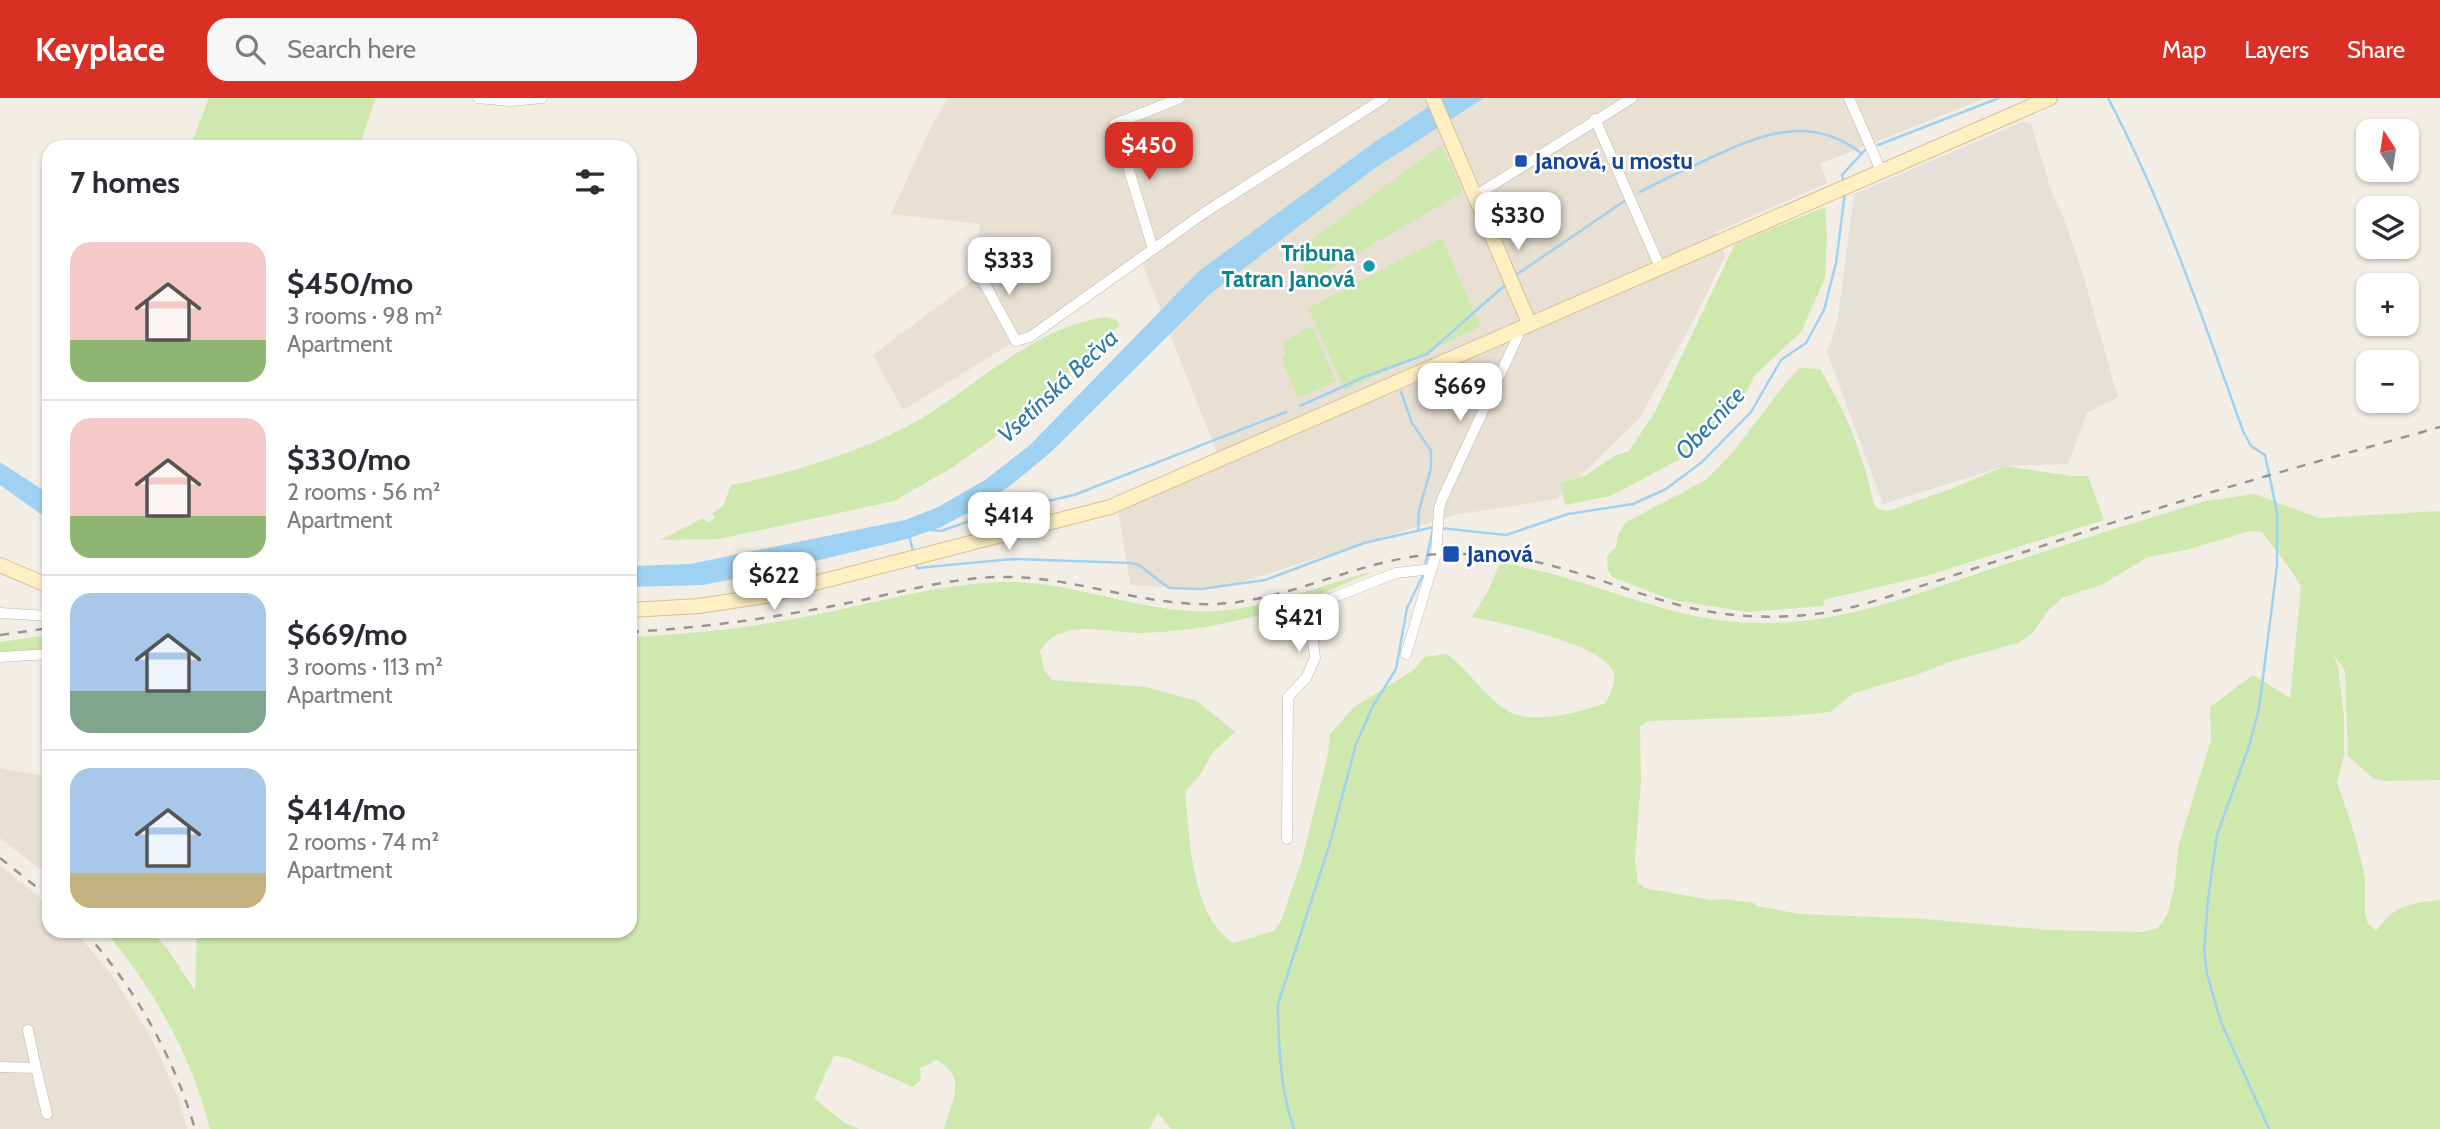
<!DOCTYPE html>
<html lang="en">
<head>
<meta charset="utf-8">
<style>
	:root { --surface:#fff; --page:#f7f7f7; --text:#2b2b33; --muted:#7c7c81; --line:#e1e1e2; --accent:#d93025 }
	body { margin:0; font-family:Cabin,sans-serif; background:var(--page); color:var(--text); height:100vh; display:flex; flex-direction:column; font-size:26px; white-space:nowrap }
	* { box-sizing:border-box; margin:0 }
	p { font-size:23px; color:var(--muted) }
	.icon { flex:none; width:38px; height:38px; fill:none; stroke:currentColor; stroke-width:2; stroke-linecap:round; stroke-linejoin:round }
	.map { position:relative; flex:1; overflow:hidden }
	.panel { position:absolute; left:42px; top:42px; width:595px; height:798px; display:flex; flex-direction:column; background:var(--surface); border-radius:21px; box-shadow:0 2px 5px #0004 }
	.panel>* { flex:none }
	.needle { width:46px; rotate:348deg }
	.fabs { position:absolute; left:2356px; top:21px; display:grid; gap:14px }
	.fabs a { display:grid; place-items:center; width:63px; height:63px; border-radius:14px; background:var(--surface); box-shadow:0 2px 5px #0004; font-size:35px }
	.price { position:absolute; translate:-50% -60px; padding:0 16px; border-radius:14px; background:#fff; color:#222; font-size:23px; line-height:46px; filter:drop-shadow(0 2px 4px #0008) }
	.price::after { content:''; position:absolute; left:50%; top:42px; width:21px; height:16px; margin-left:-10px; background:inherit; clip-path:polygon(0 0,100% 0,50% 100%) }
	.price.current { background:var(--accent); color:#fff }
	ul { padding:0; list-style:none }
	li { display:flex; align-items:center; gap:21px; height:175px; padding:0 28px }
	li+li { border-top:2px solid var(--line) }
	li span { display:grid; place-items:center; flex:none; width:196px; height:140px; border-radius:21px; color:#555 }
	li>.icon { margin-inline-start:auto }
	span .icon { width:84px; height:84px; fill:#fffc; stroke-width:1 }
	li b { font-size:30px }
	h2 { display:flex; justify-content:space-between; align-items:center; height:84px; padding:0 28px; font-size:30px }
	header { display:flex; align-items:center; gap:42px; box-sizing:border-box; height:98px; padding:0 35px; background:var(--accent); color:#fff }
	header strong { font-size:33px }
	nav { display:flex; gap:38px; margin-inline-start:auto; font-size:24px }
	.search { width:490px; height:63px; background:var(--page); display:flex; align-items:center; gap:18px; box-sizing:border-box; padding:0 24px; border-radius:21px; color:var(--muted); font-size:26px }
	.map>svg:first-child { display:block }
</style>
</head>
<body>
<header>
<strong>Keyplace</strong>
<div class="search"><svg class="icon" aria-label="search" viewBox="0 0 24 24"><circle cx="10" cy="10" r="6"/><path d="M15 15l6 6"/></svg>Search here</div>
<nav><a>Map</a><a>Layers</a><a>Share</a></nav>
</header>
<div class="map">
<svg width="2440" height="1031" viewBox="0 0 2440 1031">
	<rect width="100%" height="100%" fill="#f3eee5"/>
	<path fill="#e7e0d3" d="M948,0H1986L1820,66L1827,85L1716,134L1725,158L1692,225L1639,321L1579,379L1560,385L1562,395L1557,401L1454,417L1232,487L1190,490L1130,487L1118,411L1222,368L1142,165L903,312L873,257L972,183L980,126L891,116L931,29Z
		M0,670L49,679V778L0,740Z
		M0,767L49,807V833H75L112,877L153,943L179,1002L187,1031H0Z"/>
	<path fill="#e5e0da" d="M2022,24L2031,26L2051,92L2063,119L2081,170L2118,299L2087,315L2068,366L2005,368L1883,406L1827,254L1838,220L1854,96Z"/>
	<path fill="#cfe8ad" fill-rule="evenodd" d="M209,0H376L359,49H190Z
		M1441,47L1463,94L1311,182L1295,154Z
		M1825,109L1827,139L1825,180L1801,234L1755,277L1747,293L1723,325L1693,354L1641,382L1610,398L1565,407L1560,385L1587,377L1614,358L1629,353L1655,314L1735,146Z
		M1442,140L1480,229L1345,292L1308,210Z
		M1107,219L1116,222L1120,227L1031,310L990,343L948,372L894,403L719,441L660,442L703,420L708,424L713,422L715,418L711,416L723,408L731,387C789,376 866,352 917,323C977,288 1036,227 1107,219Z
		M1312,228L1336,283L1298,300L1282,262L1286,255L1282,245Z
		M1799,270L1820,271C1847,315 1863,356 1874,407L1878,411L1888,413L1951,391L2005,368L2071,378H2088L2104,422L1926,478L1831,500L1824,503L1823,508L1748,514L1672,502L1612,479L1608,472L1607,458L1616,449L1618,436L1626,424L1706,382L1733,354L1784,287Z
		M2255,396L2319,420L2440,413V682L2386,683L2374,681L2348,658L2345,573L2333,556L2338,568L2344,618V657L2337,684L2354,734L2365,779V815L2368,826L2376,833C2396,806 2408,806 2440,802V1031H1171L1158,1015L1149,1031H944C951,1003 969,981 937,962L920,970L921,981L913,989L845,959L834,958L814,1000L843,1024L859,1031H210C192,958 153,890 105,833H151L167,850L195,893L197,833H630V539C694,536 756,529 819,516C879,504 940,486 1001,484C1065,482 1126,509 1189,513C1254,517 1313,489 1374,473C1296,508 1231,532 1144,535C1116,536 1076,522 1050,541C1046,544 1043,550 1040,553L1044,572L1052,582L1146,589L1197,603L1235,634L1213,654L1200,677L1185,694C1190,739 1191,819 1234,845L1274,833L1281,823L1302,762L1328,655L1330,636L1354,609L1414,572L1424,559L1447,556C1469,573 1484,597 1506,612C1528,628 1582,614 1606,605C1610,595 1617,584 1613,573C1599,545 1502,525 1472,519L1488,493L1500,465C1578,476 1649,514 1726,523C1824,534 1903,500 1994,470C2064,447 2135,424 2206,403ZM2250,433L2262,434L2291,472L2301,489L2290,600L2253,577L2210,609L2211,642L2179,746L2174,790L2167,817L2158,830L2142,834L2049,832L1925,821L1800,816L1757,808L1754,805L1725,801L1711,802L1644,790L1638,784L1635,761L1641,684L1640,628L1648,623L1791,618L1830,614L1854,595L1916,577L1952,563L2018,545L2032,536L2046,515L2062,500L2103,486L2148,459L2186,452Z
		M49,537V551L0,554V544Z"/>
	<path fill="#9fd2f2" d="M1442,0H1484L1375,70L1209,197L1051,354L1011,387L977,410L941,429L907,441L782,471L703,487L630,489V468L690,466L905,422L938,409L985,382L1030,347L1199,173L1369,48Z
		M0,364L49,396V422L0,387Z"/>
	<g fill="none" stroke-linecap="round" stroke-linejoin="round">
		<path stroke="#9fd2f2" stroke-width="2.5" d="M2108,0C2164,106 2203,221 2243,333L2251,348L2265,357L2277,414V468L2259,611L2249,648L2217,737L2208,802L2204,853L2207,876L2221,924L2269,1031
			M1878,47L1999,0
			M1844,85L1842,77L1865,52
			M1640,94C1662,82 1685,72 1708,61C1759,37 1810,15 1861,55
			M1513,179L1626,102
			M1401,294L1412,325L1431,353V370L1419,412L1418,431
			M1300,308L1364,279L1427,256L1505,187
			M1440,430L1506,437L1568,416L1633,406L1666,391L1702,364L1751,314L1781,262L1806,245L1824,212L1836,165L1845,95
			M932,432L941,433L990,416L1074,397L1286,314
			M909,438L914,456
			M916,465L917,470L1013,461L1130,465L1139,467L1169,490L1201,491L1265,482L1364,445L1434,429
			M1425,468L1433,430
			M1294,1031C1281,995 1278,944 1278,906L1330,745L1356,646L1373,608L1396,571L1407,510L1424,475"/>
		<g stroke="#bfb6a7" stroke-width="11">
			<path id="street" d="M478,0L510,3L542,0
				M1849,0L1881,73
				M1595,21L1660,169
				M1475,98L1632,0
				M1153,151L1115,26L1180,0
				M976,170L1016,243L1030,239L1204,115L1384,0
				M0,515L49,518
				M1406,556L1436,456L1439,411L1443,399L1518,238L1519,229
				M0,559L49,556
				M1287,741L1288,599L1306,580L1315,560L1310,516L1332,500L1396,475L1432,471
				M28,932L36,970
				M0,969L36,970L47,1016"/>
		</g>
		<g stroke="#d4c294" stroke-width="16">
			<path id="secondary" d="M1433,0L1529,225
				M0,467L49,488
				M630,512L699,508L765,498L1110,409L2050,0"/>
		</g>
		<use href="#street" stroke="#fff" stroke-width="10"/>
		<use href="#secondary" stroke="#ffefc3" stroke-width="14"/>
		<path stroke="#959595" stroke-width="2.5" stroke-dasharray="9 9" stroke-linecap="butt" d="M630,534C701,530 773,520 843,506C895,496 946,480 999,479C1077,477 1151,513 1230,505C1305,497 1372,456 1448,456C1467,456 1485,456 1504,458C1563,466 1618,490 1675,506C1722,519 1774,522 1823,515C1863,509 1901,494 1940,482C1990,465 2040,449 2090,432C2206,394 2323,362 2440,329
			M0,537L49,530
			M0,760L49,799
			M84,833C135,890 173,957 195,1031"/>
	</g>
	<g fill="#1a4fb4" stroke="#fff" stroke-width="2.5">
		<rect x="1514" y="56" width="14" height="14" rx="3.5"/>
		<rect x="1442" y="447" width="18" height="18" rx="3.5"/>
	</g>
	<circle fill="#0f9aa8" stroke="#fff" stroke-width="2.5" cx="1369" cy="168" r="7"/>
	<g text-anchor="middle" stroke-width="5" stroke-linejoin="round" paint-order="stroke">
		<g font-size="23" font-weight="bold" fill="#164399" stroke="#fff" text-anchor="start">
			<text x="1535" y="71">Janová, u mostu</text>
			<text x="1467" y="464">Janová</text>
		</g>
		<g font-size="23" font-weight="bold" fill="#0d838f" stroke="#fff" text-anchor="end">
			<text x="1355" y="163">Tribuna<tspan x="1355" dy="26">Tatran Janová</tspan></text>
		</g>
		<g font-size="24" font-style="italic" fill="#2b79ab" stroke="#fff">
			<text transform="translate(1058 288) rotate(-43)" y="8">Vsetínská Bečva</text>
			<text transform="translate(1710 325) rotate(-47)" y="8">Obecnice</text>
		</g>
	</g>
</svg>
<div class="fabs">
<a><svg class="needle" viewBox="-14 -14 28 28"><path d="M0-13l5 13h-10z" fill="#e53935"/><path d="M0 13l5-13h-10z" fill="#7c7c81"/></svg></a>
<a><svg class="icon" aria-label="layers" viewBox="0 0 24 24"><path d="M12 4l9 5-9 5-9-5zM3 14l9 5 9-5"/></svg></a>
<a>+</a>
<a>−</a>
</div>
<b class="price current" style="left:1149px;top:84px">$450</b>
<b class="price" style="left:1518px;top:154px">$330</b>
<b class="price" style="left:1009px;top:199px">$333</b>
<b class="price" style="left:1460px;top:325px">$669</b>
<b class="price" style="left:1009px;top:454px">$414</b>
<b class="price" style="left:774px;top:514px">$622</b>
<b class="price" style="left:1299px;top:556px">$421</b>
<section class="panel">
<h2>7 homes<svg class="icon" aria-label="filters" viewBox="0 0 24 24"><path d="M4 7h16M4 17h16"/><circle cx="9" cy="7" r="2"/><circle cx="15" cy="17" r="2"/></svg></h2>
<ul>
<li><span style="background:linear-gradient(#f6c9c9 70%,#8fb573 0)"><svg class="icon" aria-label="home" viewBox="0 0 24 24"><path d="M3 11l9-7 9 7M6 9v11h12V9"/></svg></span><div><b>$450/mo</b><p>3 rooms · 98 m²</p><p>Apartment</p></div></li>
<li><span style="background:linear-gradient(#f6c9c9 70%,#8fb573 0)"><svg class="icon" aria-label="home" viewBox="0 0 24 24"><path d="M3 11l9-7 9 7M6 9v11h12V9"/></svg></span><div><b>$330/mo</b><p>2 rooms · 56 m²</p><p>Apartment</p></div></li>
<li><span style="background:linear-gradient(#a9c7e8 70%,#7fa58c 0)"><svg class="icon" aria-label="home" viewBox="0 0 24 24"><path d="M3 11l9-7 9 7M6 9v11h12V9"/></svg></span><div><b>$669/mo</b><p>3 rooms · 113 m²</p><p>Apartment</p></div></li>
<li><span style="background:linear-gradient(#a9c7e8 75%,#c2b280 0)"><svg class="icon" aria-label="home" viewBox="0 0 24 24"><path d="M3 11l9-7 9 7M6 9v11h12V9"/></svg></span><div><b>$414/mo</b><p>2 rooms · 74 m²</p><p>Apartment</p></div></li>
</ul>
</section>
</div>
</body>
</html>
